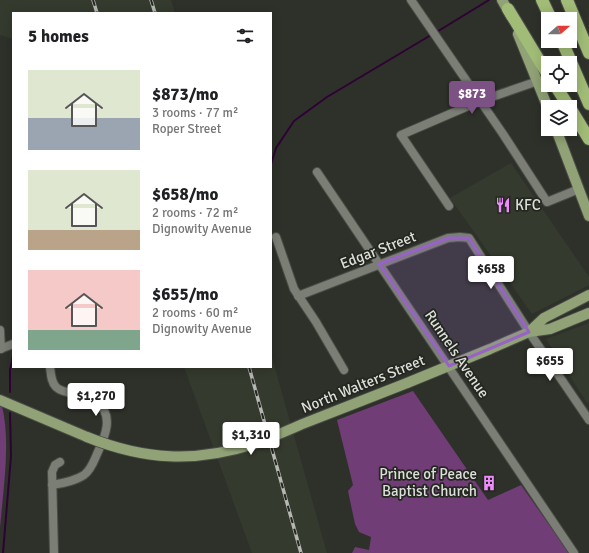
<!DOCTYPE html>
<html lang="en">
<head>
<meta charset="utf-8">
<style>
	:root { --surface:#fff; --page:#f2f2f2; --text:#202124; --muted:#757577; --accent:#7c5184 }
	body { margin:0; font-family:Signika,sans-serif; background:var(--page); color:var(--text); height:100vh; display:flex; flex-direction:column; font-size:15px; white-space:nowrap }
	* { box-sizing:border-box; margin:0 }
	p { font-size:13px; color:var(--muted) }
	.icon { flex:none; width:22px; height:22px; fill:none; stroke:currentColor; stroke-width:2; stroke-linecap:round; stroke-linejoin:round }
	.map { position:relative; flex:1; overflow:hidden }
	.sheet { position:absolute; left:12px; top:12px; width:260px; height:356px; display:flex; flex-direction:column; background:var(--surface); border-radius:0px; box-shadow:0 2px 10px #0003 }
	.sheet>* { flex:none }
	.needle { width:26px; rotate:69deg }
	.fabs { position:absolute; left:541px; top:12px; display:grid; gap:8px }
	.fabs a { display:grid; place-items:center; width:36px; height:36px; border-radius:0px; background:var(--surface); box-shadow:0 2px 10px #0003; font-size:20px }
	.price { position:absolute; translate:-50% -34px; padding:0 9px; border-radius:4px; background:#fff; color:#222; font-size:13px; line-height:26px; filter:drop-shadow(0 1px 2px #0008) }
	.price::after { content:''; position:absolute; left:50%; top:24px; width:12px; height:9px; margin-left:-6px; background:inherit; clip-path:polygon(0 0,100% 0,50% 100%) }
	.price.active { background:var(--accent); color:#fff }
	ul { padding:0; list-style:none }
	li { display:flex; align-items:center; gap:12px; height:100px; padding:0 16px }
	li span { display:grid; place-items:center; flex:none; width:112px; height:80px; border-radius:0px; color:#555 }
	li>.icon { margin-inline-start:auto }
	span .icon { width:48px; height:48px; fill:#fffc; stroke-width:1 }
	li b { font-size:17px }
	h2 { display:flex; justify-content:space-between; align-items:center; height:48px; padding:0 16px; font-size:17px }
	.map>svg:first-child { display:block }
</style>
</head>
<body>
<div class="map">
<svg width="589" height="553" viewBox="0 0 589 553">
	<rect width="100%" height="100%" fill="#2e312a"/>
	<path fill="#353a2e" d="M0,0H171L175,13H13V39L0,35Z
		M511,163L589,277V285L532,314L450,198Z
		M589,323V402L587,403L546,339Z
		M271,354L327,553H252L184,367H271Z"/>
	<path fill="#703d76" d="M413,391L488,500L521,485L569,553H352L355,547L369,550L371,537L359,532L355,524L348,491L353,485L337,420Z
		M0,405L2,406C11,443 3,490 0,528Z"/>
	<g fill="none" stroke-linecap="round" stroke-linejoin="round">
		<path stroke="#2f0235" stroke-width="2" d="M435,33L489,0
			M271,164L276,148L294,121L327,97L431,35
			M10,392V370L13,356
			M3,553L11,456L10,413"/>
		<g stroke="#4a4c46" stroke-width="10">
			<path id="minor" d="M411,0L503,134L547,202L579,189
				M317,172L574,553
				M449,206L401,135L480,101L538,81
				M276,237L294,289L316,322L344,370
				M298,296L448,238L460,237L469,238L529,332L589,420
				M0,330L1,349
				M0,349L13,344
				M50,367C51,374 51,382 56,387C64,395 85,392 96,401C115,415 105,437 97,454C94,461 91,470 84,475C75,481 63,483 52,485
				M54,553L52,472L55,465L60,462"/>
		</g>
		<g stroke="#4a4c46" stroke-width="12">
			<path id="major" d="M502,0L511,16
				M518,34L548,108
				M556,129L589,216
				M529,332L544,318L589,295
				M407,383L490,349L529,332L550,329L589,313
				M0,400L87,437"/>
		</g>
		<g stroke="#4a4c46" stroke-width="14">
			<path id="highway" d="M542,0L551,19
				M567,0L589,53
				M508,9L548,75
				M562,41L589,104
				M555,85L569,107
				M570,108L589,139"/>
		</g>
		<use href="#minor" stroke="#7a7e75" stroke-width="8"/>
		<use href="#major" stroke="#91a376" stroke-width="10"/>
		<use href="#highway" stroke="#a1bc76" stroke-width="12"/>
		<g stroke="#b5b7b2" stroke-width="3.5">
			<path id="rail" d="M93,0L97,13
				M151,0L155,13
				M249,367L301,553"/>
		</g>
		<use href="#rail" stroke="#242720" stroke-width="2" stroke-dasharray="6" stroke-linecap="butt"/>
		<g stroke="#4a4c46" stroke-width="12" stroke-linecap="butt">
			<path id="major-bridge" d="M87,437C144,460 195,463 254,444C271,438 288,430 305,423C339,410 373,396 407,383"/>
		</g>
		<use href="#major-bridge" stroke="#91a376" stroke-width="10"/>
	</g>
	<path fill="#9862c7" fill-opacity="0.2" stroke="#9862c7" stroke-width="3" stroke-linejoin="round" d="M448,238H469L529,332L449,366L379,264Z"/>
	<defs>
		<g id="restaurant-bare" transform="scale(1.2)"><path d="M-5-6h1v4h1v-4h1v4h1v-4h1v5L-1.5 .5V6h-2V.5L-5-1ZM5-6V6H3V1.5H1.5Q1.5-4 5-6Z" fill="#ed8cfa" stroke="#242720" stroke-width="2.5" paint-order="stroke"/></g>
		<g id="building-bare" transform="scale(1.2)"><path d="M-4-6H4V6H1V3H-1V6H-4ZM-2.5-4.3h1.7v1.8h-1.7ZM.8-4.3h1.7v1.8H.8ZM-2.5-1h1.7V.8h-1.7ZM.8-1h1.7V.8H.8Z" fill="#ed8cfa" stroke="#242720" stroke-width="2.5" paint-order="stroke"/></g>
	</defs>
	<g fill-rule="evenodd">
		<use href="#restaurant-bare" x="503" y="205"/>
		<use href="#building-bare" x="489" y="483"/>
	</g>
	<g text-anchor="middle" stroke-width="3.5" stroke-linejoin="round" paint-order="stroke">
		<g font-size="15" fill="#dddfda" stroke="#242720" text-anchor="start">
			<text x="515" y="210">KFC</text>
			<text x="477" y="479" text-anchor="end">Prince of Peace<tspan x="477" dy="17">Baptist Church</tspan></text>
		</g>
		<g font-size="15" fill="#dddfda" stroke="#242720">
			<text transform="translate(378 250) rotate(-21)" y="5">Edgar Street</text>
			<text transform="translate(457 354) rotate(56)" y="5">Runnels Avenue</text>
			<text transform="translate(363 384) rotate(-22)" y="5">North Walters Street</text>
		</g>
	</g>
</svg>
<div class="fabs">
<a><svg class="needle" viewBox="-14 -14 28 28"><path d="M0-13l5 13h-10z" fill="#e53935"/><path d="M0 13l5-13h-10z" fill="#757577"/></svg></a>
<a><svg class="icon" aria-label="locate" viewBox="0 0 24 24"><circle cx="12" cy="12" r="6"/><path d="M12 2v4M12 18v4M2 12h4M18 12h4"/></svg></a>
<a><svg class="icon" aria-label="layers" viewBox="0 0 24 24"><path d="M12 4l9 5-9 5-9-5zM3 14l9 5 9-5"/></svg></a>
</div>
<b class="price active" style="left:472px;top:115px">$873</b>
<b class="price" style="left:491px;top:290px">$658</b>
<b class="price" style="left:550px;top:382px">$655</b>
<b class="price" style="left:96px;top:417px">$1,270</b>
<b class="price" style="left:251px;top:456px">$1,310</b>
<section class="sheet">
<h2>5 homes<svg class="icon" aria-label="filters" viewBox="0 0 24 24"><path d="M4 7h16M4 17h16"/><circle cx="9" cy="7" r="2"/><circle cx="15" cy="17" r="2"/></svg></h2>
<ul>
<li><span style="background:linear-gradient(#dfe7d0 60%,#9aa5b1 0)"><svg class="icon" aria-label="home" viewBox="0 0 24 24"><path d="M3 11l9-7 9 7M6 9v11h12V9"/></svg></span><div><b>$873/mo</b><p>3 rooms · 77 m²</p><p>Roper Street</p></div></li>
<li><span style="background:linear-gradient(#dfe7d0 75%,#b9a48a 0)"><svg class="icon" aria-label="home" viewBox="0 0 24 24"><path d="M3 11l9-7 9 7M6 9v11h12V9"/></svg></span><div><b>$658/mo</b><p>2 rooms · 72 m²</p><p>Dignowity Avenue</p></div></li>
<li><span style="background:linear-gradient(#f6c9c9 75%,#7fa58c 0)"><svg class="icon" aria-label="home" viewBox="0 0 24 24"><path d="M3 11l9-7 9 7M6 9v11h12V9"/></svg></span><div><b>$655/mo</b><p>2 rooms · 60 m²</p><p>Dignowity Avenue</p></div></li>
</ul>
</section>
</div>
</body>
</html>
